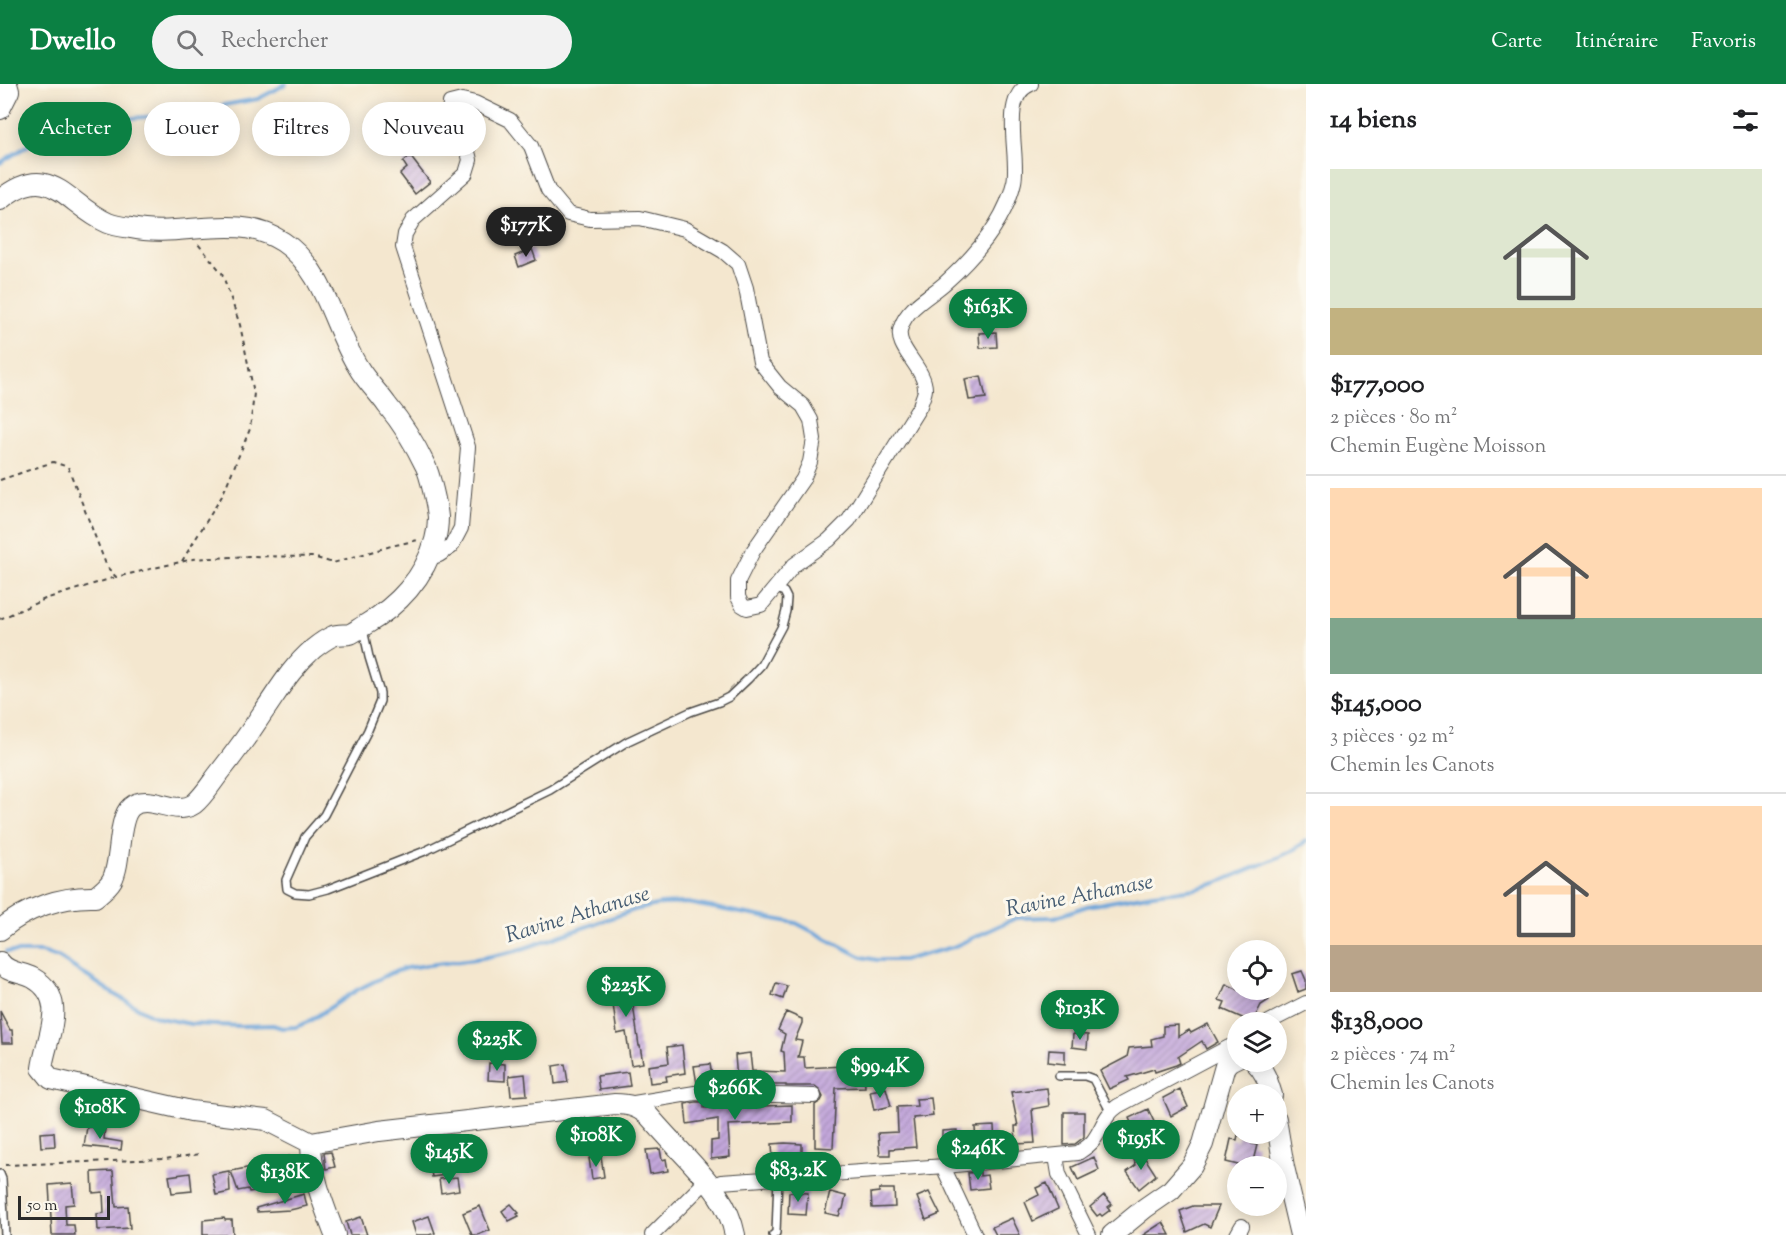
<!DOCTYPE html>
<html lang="fr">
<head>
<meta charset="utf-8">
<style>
	:root { --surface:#fff; --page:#f2f2f2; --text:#202124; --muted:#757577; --line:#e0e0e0; --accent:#0b8043 }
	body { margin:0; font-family:"Sorts Mill Goudy",serif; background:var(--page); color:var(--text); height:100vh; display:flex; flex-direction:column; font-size:22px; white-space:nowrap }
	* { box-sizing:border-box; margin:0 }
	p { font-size:20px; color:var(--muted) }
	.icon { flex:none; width:33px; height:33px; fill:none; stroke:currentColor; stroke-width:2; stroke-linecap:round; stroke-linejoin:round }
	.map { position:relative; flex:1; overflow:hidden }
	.details { display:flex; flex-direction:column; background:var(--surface); width:480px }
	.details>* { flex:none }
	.hud { position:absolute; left:18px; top:18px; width:570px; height:54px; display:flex; gap:12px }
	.tools { position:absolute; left:1227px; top:856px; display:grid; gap:12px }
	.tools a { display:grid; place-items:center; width:60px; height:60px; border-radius:50%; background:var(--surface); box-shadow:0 3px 15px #0003; font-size:30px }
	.scale { position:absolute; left:18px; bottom:15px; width:92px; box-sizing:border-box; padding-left:6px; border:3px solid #2b2b2b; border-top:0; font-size:16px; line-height:21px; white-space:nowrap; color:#2b2b2b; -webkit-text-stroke:4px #fbf7ec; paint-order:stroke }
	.price { position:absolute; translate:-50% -51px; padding:0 14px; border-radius:21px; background:var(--accent); color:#fff; font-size:20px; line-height:39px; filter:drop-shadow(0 2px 3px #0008) }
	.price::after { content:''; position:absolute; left:50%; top:36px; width:18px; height:14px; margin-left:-9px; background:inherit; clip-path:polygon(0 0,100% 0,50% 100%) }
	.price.current { background:#222; color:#fff }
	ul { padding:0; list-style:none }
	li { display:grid; align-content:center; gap:12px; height:318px; padding:0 24px }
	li+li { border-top:2px solid var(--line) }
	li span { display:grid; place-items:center; height:186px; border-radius:0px; color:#555 }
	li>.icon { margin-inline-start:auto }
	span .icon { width:108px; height:108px; fill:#fffc; stroke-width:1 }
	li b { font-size:26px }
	h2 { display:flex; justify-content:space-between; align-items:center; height:72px; padding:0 24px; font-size:26px }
	.tag { padding:0 21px; border-radius:27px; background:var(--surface); box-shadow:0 3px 15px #0003; font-size:21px; line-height:54px }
	.tag.current { background:var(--accent); color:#fff }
	header { display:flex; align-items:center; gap:36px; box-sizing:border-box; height:84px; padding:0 30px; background:var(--accent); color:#fff }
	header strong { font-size:28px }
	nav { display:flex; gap:33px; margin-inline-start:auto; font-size:21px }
	.search { width:420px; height:54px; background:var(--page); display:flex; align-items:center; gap:15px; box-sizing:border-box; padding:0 21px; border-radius:33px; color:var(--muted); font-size:22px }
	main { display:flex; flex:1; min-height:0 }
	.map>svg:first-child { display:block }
</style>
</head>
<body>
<header>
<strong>Dwello</strong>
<div class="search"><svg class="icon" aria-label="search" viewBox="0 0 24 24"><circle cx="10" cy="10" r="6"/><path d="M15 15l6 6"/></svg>Rechercher</div>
<nav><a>Carte</a><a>Itinéraire</a><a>Favoris</a></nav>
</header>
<main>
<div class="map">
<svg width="1306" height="1151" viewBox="0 0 1306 1151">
	<defs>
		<pattern id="building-hatch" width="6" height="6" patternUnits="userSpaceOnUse" patternTransform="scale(1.5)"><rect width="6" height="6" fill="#c3a7db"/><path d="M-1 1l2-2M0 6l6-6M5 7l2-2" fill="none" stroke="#9f88b2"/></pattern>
	</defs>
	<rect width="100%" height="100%" fill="#fbf7ec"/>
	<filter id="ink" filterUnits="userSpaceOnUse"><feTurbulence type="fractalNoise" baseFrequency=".0167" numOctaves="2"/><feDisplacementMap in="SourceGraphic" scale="12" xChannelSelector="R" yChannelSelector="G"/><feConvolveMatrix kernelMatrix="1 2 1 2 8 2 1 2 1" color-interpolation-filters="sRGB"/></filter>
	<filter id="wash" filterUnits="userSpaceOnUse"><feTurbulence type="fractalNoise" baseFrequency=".008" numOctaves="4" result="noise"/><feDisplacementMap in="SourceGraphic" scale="24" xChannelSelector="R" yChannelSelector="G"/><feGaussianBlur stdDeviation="1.35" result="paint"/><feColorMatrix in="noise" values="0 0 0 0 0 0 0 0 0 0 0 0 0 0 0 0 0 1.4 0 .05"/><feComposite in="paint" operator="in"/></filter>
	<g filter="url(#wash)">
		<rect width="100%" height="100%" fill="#f4e7cf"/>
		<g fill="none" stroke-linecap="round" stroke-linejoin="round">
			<path stroke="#6aa4da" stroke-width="4" d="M0,79L27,62L87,42L122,35L156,32H193L224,21L258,15L286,0
				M6,868H41L58,873L117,912L151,931L160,934L191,940L241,942L273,941L282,944L296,943L308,938L357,906L391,889L406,884L482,874L516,867L634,826L661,820L687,819L796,839L862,873L877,876H904L953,863L1016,834L1055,833L1087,822L1153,810L1196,805L1217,799L1279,773L1292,767L1306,757"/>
		</g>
		<g id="blocks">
			<path fill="url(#building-hatch)" d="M410,72L430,98L415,110L400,90L407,84L403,78Z
				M532,165L536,176L519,183L515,172Z
				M996,248L997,263L980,264L979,249Z
				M981,292L986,314L969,316L965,295Z
				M1302,887L1306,896V905L1298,908L1292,890Z
				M621,896L622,900L630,899L639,962H640L643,979L631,981L626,948L617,950L610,898Z
				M776,899L787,902L783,915L772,911Z
				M1226,900L1254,913L1264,907L1269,916L1261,921L1254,935L1249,933L1247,936L1222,925L1225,918L1219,916Z
				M0,927L10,946H12L13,959H2Z
				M786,928L802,935V939L795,956L802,957L798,973H804L805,984L862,981V986H864L865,1003L836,1004L833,1064L815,1063V1021L821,1017L823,1013L819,1005L815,1002H786V1001H749V995L737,996L735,971L750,969L752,987L785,988L784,968L781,967L785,950L778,946Z
				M1208,940L1218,958L1206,965L1202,957L1178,973L1180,979L1176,981L1155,988L1154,985L1127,993L1129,996L1109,1005L1100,987L1127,973L1129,964L1152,962L1151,955L1163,952V942L1178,941V953L1189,946L1191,949Z
				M1073,950L1088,951L1087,965L1072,963Z
				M682,961L685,989L666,992L667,997L650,999L648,982L669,979L667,963Z
				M1049,966L1065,967V980L1048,978Z
				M489,979L505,980V997L488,996Z
				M565,980L568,998L555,1000L553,982Z
				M710,980L713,997L697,1000L694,982Z
				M628,988L630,1002L599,1006L597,992Z
				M525,990L527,1011L511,1012L509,992Z
				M886,1004L891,1022L874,1026L870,1007Z
				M1047,1004L1049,1022L1032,1025L1035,1059L1016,1060L1015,1042H1018L1011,1008Z
				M1180,1005L1188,1023L1171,1032L1163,1014Z
				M931,1014L933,1032L913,1034L916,1063L890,1065V1071H880L878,1049L898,1048L897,1023L917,1022L916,1015Z
				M696,1018H704V1024L792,1021V1038L728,1041L730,1073L711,1075V1057L718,1056V1035L687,1040L685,1020Z
				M1148,1025L1155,1040L1136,1050L1129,1034Z
				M1064,1028H1084V1053L1075,1060L1064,1061Z
				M600,1034L602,1051L586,1053L584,1036Z
				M994,1042L995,1061L976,1062L975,1043Z
				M87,1043L105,1044L104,1055L122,1058L121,1066L84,1062Z
				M957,1046V1060H942V1047Z
				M54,1048L55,1062L41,1063L40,1049Z
				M1238,1051L1253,1054L1252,1060L1257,1061L1253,1077L1248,1076L1246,1083L1226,1078L1231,1055L1237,1056Z
				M785,1059L802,1060V1078L788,1077V1075L773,1076L772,1060Z
				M660,1065L662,1076L666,1075L668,1087L650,1090L646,1066Z
				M331,1068L335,1083L326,1085L324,1069Z
				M1141,1068L1156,1091L1139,1105L1127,1088L1136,1081L1133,1073Z
				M443,1071L446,1091L432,1093L429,1074Z
				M289,1072L293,1085L282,1089L277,1076Z
				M601,1072L604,1093L592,1095L589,1074Z
				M1094,1073L1099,1086L1078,1096L1072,1083Z
				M257,1082V1094H281V1103L249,1108L248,1105L238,1107L231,1087Z
				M113,1087L116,1123L128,1122L130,1144L98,1146L97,1130L104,1129L103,1108L93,1109L92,1088Z
				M229,1087L230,1108L216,1111L212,1090Z
				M980,1088V1092L987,1091L989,1104L970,1106L968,1089Z
				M190,1089L192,1107L172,1109L169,1092Z
				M457,1093L459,1106L441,1109L439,1095Z
				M72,1099L74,1120L65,1121L66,1141H74L75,1151H52L49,1101Z
				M1047,1099L1058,1125L1033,1137L1025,1118L1039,1111L1036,1104Z
				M879,1105H894L895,1123L872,1124L871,1109L879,1108Z
				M789,1108L808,1109L806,1131L788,1130Z
				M830,1108L846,1112L843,1125L841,1126L839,1132L825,1129Z
				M929,1108L940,1130L926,1136L917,1113Z
				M304,1110L307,1122L290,1126L257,1128L256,1124Z
				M1104,1111L1112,1120L1108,1123L1110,1126L1102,1132L1100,1130L1097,1132L1090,1123Z
				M511,1120L519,1129L517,1130L519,1132L509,1137L502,1127Z
				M480,1122L490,1146L478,1151H472L463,1129Z
				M1193,1122H1219L1210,1143L1204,1140L1187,1148L1180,1127Z
				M429,1132L435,1149L429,1151H416L412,1138Z
				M361,1133L367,1151H350L346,1138Z
				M224,1134L225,1136H232L233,1151H203V1136Z
				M1012,1134L1020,1151H996L992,1143Z
				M1163,1138L1170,1151H1143Z"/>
		</g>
	</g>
	<g filter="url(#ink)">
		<use href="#blocks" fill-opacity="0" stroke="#494744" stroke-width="1.5"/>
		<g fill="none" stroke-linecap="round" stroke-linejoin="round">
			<g stroke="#494744" stroke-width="10">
				<path id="lane" d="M363,545L369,573L380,609V617L368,646L324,731L305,753L286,796L287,805L295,809L309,810L328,805L425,767L550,706L628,657L690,628L719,618L729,613L748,595L761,581L782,542L786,527L787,514L784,508L775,504
					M1059,992H1085L1093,995L1110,1027
					M0,1090L2,1095L5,1151
					M773,1151L776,1149L778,1093"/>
			</g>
			<g stroke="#494744" stroke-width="16">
				<path id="street" d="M429,474L439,471L451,463L461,444L468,363L403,163L405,150L413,136L466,89L470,76L466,60L449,30L450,19L462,16L475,19L510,36L531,62L548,106L568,130L590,135L640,134L685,145L723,167L738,180L746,204L760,278L780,303L803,322L811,336L814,355L810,378L803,395L753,467L738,497V513L742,521L747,524L761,521L794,481L829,456L849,436L920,322C921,317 925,310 925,305C925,283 893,263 901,243C908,222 931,212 946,198C976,171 1005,138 1014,98C1020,72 999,12 1031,0
					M1267,939L1306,919
					M628,1020L695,1009L814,1012
					M1056,1072L1059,1090L1089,1151
					M945,1082L946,1089L975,1151
					M713,1102L721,1098L945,1082L1078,1069C1084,1065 1089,1062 1093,1057C1103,1044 1104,1031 1118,1022L1229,963L1234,974
					M652,1151L707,1096
					M1237,1151L1242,1142"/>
			</g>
			<g stroke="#494744" stroke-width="22">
				<path id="secondary" d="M0,25L9,7L7,0
					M0,116C51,74 66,121 108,139C115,142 124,143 131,144C181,155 237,127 283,158C325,186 333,243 358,283C366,297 378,308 387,321C402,339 415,360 425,381C430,390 437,422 438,433C438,440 437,449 435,456C425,493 398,522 365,541C361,543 355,548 350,550C345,551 338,550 333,552C326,555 318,561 313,565C290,585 279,606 262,630C249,650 235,669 220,688C212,698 204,712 194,720C175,733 148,708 131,723C117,735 122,778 112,796C108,803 101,808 95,813C61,812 26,824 0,846
					M0,878C7,889 21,888 33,894C70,915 46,953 42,984L51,995L191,1027L266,1036L311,1059
					M1255,978C1265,987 1268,998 1272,1011
					M1276,1035L1284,1083L1300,1151
					M311,1059L379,1047L615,1020C628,1020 637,1022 648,1031C661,1046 675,1061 689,1076C710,1099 729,1120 735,1151
					M311,1059C311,1090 324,1122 335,1151
					M1112,1151L1145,1124L1171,1106L1192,1082L1203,1060L1225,982L1230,977L1238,973"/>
			</g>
			<path stroke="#494744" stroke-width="2" stroke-dasharray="4.5 4.5" stroke-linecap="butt" d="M0,396L53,378L68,383L107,483L116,493L193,475L249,472L313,473L333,479L391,462L418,456
				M182,477L222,412L250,345L254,309L240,241L222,189L198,160
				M0,535L45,515L116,493
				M5,1081L165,1075L200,1070"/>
			<use href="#lane" stroke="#fff" stroke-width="7"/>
			<use href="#street" stroke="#fff" stroke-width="14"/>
			<use href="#secondary" stroke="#fff" stroke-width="20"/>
		</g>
	</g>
	<g text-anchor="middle" stroke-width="6" stroke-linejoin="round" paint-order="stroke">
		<g font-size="22" font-style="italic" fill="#445b71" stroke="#fbf7ec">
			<text transform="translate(1079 810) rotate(-11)" y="8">Ravine Athanase</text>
			<text transform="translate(577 829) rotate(-17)" y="8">Ravine Athanase</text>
		</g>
	</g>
</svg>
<div class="tools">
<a><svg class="icon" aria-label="locate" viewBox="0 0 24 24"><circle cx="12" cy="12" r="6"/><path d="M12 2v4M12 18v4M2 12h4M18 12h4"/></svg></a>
<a><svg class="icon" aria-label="layers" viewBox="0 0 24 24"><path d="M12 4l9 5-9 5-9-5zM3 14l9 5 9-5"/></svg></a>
<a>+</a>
<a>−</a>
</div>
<div class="scale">50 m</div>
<b class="price current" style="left:526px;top:174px">$177K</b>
<b class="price" style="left:988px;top:256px">$163K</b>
<b class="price" style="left:626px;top:934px">$225K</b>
<b class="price" style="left:1080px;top:957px">$103K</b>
<b class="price" style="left:497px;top:988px">$225K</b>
<b class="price" style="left:880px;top:1015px">$99.4K</b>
<b class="price" style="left:735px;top:1037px">$266K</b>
<b class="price" style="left:100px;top:1056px">$108K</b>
<b class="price" style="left:596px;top:1084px">$108K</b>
<b class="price" style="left:1141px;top:1087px">$195K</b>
<b class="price" style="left:978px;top:1097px">$246K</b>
<b class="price" style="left:449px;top:1101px">$145K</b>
<b class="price" style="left:798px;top:1119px">$83.2K</b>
<b class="price" style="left:285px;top:1121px">$138K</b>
<div class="hud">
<a class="tag current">Acheter</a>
<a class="tag">Louer</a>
<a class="tag">Filtres</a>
<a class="tag">Nouveau</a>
</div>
</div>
<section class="details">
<h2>14 biens<svg class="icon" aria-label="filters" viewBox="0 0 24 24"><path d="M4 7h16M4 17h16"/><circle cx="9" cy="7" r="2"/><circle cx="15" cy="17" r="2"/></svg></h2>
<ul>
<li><span style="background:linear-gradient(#dfe7d0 75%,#c2b280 0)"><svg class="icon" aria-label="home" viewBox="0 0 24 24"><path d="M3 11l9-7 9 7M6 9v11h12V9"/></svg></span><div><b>$177,000</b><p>2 pièces · 80 m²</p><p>Chemin Eugène Moisson</p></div></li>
<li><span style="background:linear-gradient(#ffd9b3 70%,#7fa58c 0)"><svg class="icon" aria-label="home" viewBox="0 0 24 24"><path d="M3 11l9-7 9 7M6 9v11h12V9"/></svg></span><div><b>$145,000</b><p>3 pièces · 92 m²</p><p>Chemin les Canots</p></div></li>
<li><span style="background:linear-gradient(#ffd9b3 75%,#b9a48a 0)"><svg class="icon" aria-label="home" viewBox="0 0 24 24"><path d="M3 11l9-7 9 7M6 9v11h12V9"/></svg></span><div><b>$138,000</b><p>2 pièces · 74 m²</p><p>Chemin les Canots</p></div></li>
</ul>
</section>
</main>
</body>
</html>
